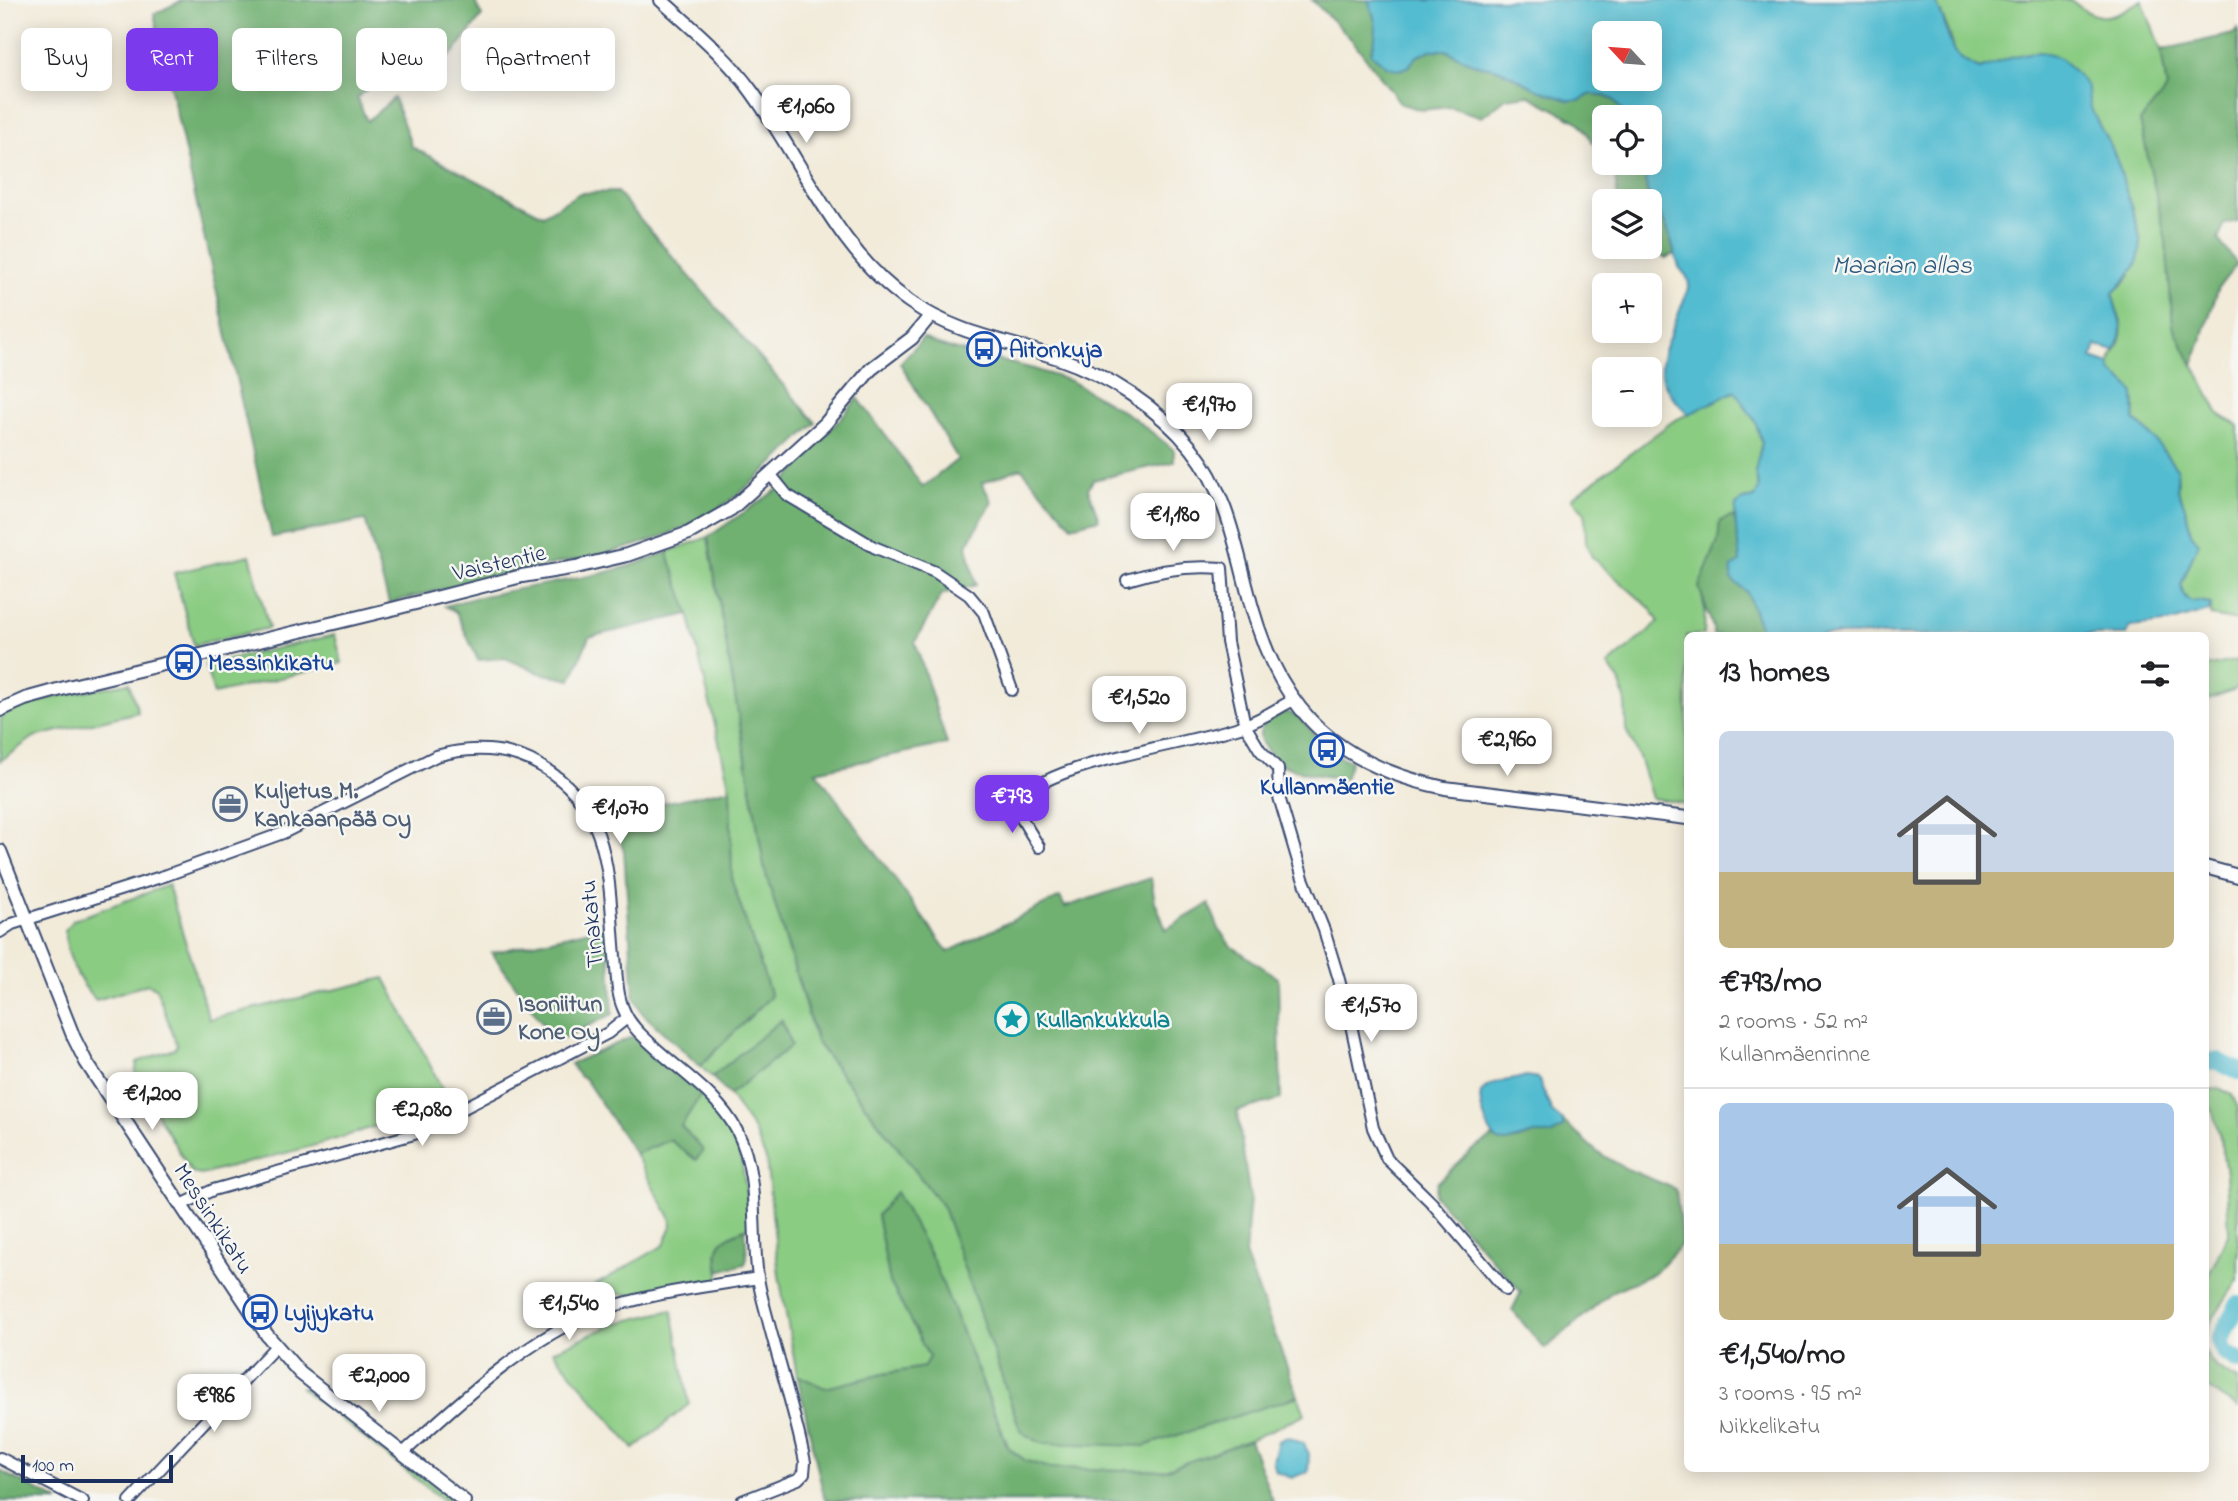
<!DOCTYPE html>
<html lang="en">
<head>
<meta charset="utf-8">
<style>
	:root { --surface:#fff; --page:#f2f2f2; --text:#202124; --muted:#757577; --line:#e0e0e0; --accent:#7c3aed }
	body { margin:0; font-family:"Indie Flower",sans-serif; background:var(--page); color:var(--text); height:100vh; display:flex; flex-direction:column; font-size:26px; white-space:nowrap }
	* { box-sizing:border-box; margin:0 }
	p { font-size:23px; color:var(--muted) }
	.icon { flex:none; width:38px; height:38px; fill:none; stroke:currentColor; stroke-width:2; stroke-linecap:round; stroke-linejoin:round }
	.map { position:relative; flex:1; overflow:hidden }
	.drawer { position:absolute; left:1684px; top:632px; width:525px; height:840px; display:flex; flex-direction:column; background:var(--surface); border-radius:10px; box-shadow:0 4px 18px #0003 }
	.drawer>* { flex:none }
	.guide { position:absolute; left:21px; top:28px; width:665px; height:63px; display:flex; gap:14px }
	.needle { width:46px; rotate:296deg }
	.buttons { position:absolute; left:1592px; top:21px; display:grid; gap:14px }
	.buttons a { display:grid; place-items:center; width:70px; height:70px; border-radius:10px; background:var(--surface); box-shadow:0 4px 18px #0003; font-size:35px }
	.scale { position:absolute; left:21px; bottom:18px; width:152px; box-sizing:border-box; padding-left:7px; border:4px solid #1b2f5e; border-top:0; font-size:19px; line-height:24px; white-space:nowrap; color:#1b2f5e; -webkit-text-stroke:5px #f6f6f2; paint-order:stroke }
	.price { position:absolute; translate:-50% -60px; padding:0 16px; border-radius:14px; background:#fff; color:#222; font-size:23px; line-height:46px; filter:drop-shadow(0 2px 4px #0008) }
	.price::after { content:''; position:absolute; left:50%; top:42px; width:21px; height:16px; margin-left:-10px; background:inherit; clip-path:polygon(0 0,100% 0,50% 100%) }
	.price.on { background:var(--accent); color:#fff }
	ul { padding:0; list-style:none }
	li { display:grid; align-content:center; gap:14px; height:371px; padding:0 35px }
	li+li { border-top:2px solid var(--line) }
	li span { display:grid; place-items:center; height:217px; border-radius:10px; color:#555 }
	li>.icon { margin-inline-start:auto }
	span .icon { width:126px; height:126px; fill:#fffc; stroke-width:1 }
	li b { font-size:30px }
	h2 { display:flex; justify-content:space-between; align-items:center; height:84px; padding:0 35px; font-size:30px }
	.chip { padding:0 24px; border-radius:10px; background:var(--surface); box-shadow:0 4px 18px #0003; font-size:24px; line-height:63px }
	.chip.on { background:var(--accent); color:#fff }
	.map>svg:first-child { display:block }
</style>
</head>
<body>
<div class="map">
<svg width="2238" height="1501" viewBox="0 0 2238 1501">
	<rect width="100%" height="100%" fill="#f6f6f2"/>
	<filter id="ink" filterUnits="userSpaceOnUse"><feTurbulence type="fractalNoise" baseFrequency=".0143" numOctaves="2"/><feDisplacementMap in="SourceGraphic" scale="14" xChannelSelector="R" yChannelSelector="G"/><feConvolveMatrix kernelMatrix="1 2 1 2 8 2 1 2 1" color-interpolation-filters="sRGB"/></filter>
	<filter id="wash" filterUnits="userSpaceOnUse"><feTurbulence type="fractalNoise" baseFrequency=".00686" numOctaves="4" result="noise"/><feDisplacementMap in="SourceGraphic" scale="28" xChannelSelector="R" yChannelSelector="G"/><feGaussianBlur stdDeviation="1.57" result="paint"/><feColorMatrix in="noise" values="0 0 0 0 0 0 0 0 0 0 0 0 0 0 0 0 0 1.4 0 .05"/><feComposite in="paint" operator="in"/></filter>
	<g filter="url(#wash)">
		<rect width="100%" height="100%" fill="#f2ebda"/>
		<path fill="#8bcc83" stroke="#537e70" stroke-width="2" d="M1934,0H2071C2101,26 2112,17 2142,0L2161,50L2167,89L2166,241L2173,326L2219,414L2238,426V621L2211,616V604L2200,601L2191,602C2184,598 2182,593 2181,585L2198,543L2191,533L2185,507L2178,491L2177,469L2150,434L2134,420C2135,403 2137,393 2123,381C2120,379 2113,374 2111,370C2106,361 2118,348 2120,340C2126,320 2114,311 2113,293L2131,276L2113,151L2101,132L2087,101L2021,55L1980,69C1953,59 1957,57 1949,32C1945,21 1939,11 1934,0Z
			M1736,391L1755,421L1762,443L1755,472L1759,488L1755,498L1743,500L1737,505L1734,518L1720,521L1719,541L1700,587L1705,610L1704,635H1687V804L1652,798L1639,757L1626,730L1625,699L1619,681L1608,665L1659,622L1651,609L1592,557L1586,542L1585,513L1572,498L1673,421Z
			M708,537L765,871L816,1042L943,1207L1021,1432L1144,1446L1298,1396L1305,1414L1250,1440L1162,1471L1050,1468L1026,1461L1009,1448L933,1260L896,1193L877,1216L890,1282L929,1357L925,1367L883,1374L825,1389L797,1375L779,1275L766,1159L753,1129L729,1095L791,1046L782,1020L712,1077L700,1066L771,996L732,881L730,789L689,614L667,552Z
			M250,555L269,628L194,645L174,573Z
			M335,635L342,663L214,694L205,665Z
			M2238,660V688L2205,701V667Z
			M129,683L138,712L34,737L0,761L1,716C41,696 86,691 129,683Z
			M168,885L209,1019L385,978L447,1098C420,1101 411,1112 388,1121C329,1145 262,1158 201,1175L192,1173L135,1077L137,1062L175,1049L177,1045L156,988L148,984L96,1000C78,982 66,956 65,930L73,920Z
			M2219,1088L2232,1095L2238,1108V1280L2212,1319L2205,1335V1282L2229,1233L2226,1174L2220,1137L2212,1109L2205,1103V1091Z
			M701,1094C744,1135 745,1172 749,1228C714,1241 714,1244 720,1280L638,1296L589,1289L664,1245L672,1226L671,1219L635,1154L670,1140L696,1159L703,1150L681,1126Z
			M672,1310L689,1404L634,1449L553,1351L617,1323Z
			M2205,1351C2210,1366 2225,1373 2238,1380V1408L2205,1386Z
			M300,1387L310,1389L454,1501H444Z"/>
		<path fill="#70b071" stroke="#467068" stroke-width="2" d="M183,0H474L482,16L454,52L424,81L384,74L357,98L367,121L394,98L412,147L543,215L580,193L617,192L816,423C786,450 750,489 716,510C659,547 590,557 524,570C479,579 434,592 389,603L365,520L272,537L154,14Z
			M1312,0H1368C1377,22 1379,30 1371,53L1409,66L1416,57L1430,50H1446L1474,64L1501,70L1539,90L1568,100H1580L1591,94L1602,95L1614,100L1626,117H1605V161L1580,123L1528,95L1506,98L1482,117L1450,107L1422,110L1401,104L1352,40Z
			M2238,29V221L2225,224L2218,239L2237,264L2219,287L2193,365L2173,326L2166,241L2140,121L2167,89L2161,50L2233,34Z
			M1606,163H1645L1647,191L1667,228L1675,254L1665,258L1650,247V201H1618L1615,176Z
			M923,338L941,346L1034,369L1071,381L1134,418L1174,450V462L1093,480L1088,489L1099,519L1072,526L1021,468L982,483L992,502L967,545L976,585L942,594L915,642L947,744L816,771L948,952L1060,897L1065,907L1151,878L1155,902L1166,929L1209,904L1219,929L1230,945L1278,978L1281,1099L1237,1111L1250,1198L1245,1255L1298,1396L1144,1446L1041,1443L1021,1432L943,1207L817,1042L765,871L708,537L781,487L858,398L923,487L958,459L900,363Z
			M1730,517L1734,518L1738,532L1740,562L1731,579L1747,592L1763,635H1713V628L1699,587L1718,541L1720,521Z
			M667,552L689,614L589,637L571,680L540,673L505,658L478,660L456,612L445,606C462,601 480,596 498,593C555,581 612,577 667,552Z
			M1286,712C1308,717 1311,735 1326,749C1334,755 1342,758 1351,761L1345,779C1326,776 1303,774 1285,766C1278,762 1273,757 1268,751C1249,731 1266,719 1286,712Z
			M730,789L732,881L771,996L700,1066L642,1013L634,996L624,851L610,814Z
			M603,927L609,943L613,1014L556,1042L492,953Z
			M781,1020L791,1046L729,1095L712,1077Z
			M634,1036L701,1094L681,1126L703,1150L696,1160L670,1140L635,1154L585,1079L580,1077L570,1064Z
			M1563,1121L1597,1152L1627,1169L1676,1189L1682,1244L1655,1273L1613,1291L1545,1349L1512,1310L1521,1292L1435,1196L1437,1183L1472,1150L1493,1137L1498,1141L1516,1140L1534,1134H1552L1563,1127Z
			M896,1192L933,1260L1008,1448L1026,1461L1050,1468L1162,1471L1250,1440L1273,1501H827L824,1497L797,1375L825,1388L883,1374L924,1367L929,1357L890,1282L877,1215Z
			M745,1229L747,1258L745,1264L719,1271C714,1243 720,1239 745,1229Z
			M0,1471L59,1501H0Z"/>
		<path fill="#53bcd0" stroke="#377697" stroke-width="2" fill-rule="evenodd" d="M1368,0H1934C1954,31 1940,54 1980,69C2004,61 2038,42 2061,59C2071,66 2079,78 2088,87C2087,112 2103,129 2113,151C2120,165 2123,182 2128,197C2143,243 2151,256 2113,293C2115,318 2129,324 2114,351L2096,345L2092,358L2110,364L2111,371C2135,392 2136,386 2134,420L2150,434L2177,469L2178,491L2185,507L2191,533L2198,543L2181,585C2182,593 2184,598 2191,602L2200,601L2211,605L2209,611L2172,622L2131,627L2126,635H1763L1747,592L1731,579L1732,567L1740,562C1739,544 1733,522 1736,505L1743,500L1755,498L1759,488L1755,472L1762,442L1755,421L1735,391L1689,414C1644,373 1662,359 1680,310C1683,301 1687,294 1689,284L1687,277L1679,267L1667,228L1647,191L1645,163H1650V117H1626L1614,100L1602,95L1591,94L1580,100H1568L1539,90L1501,70L1474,64L1446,50H1430L1416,57L1409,66L1400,70L1386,66L1371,53C1379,30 1377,22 1368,0ZM1605,33H1650V79H1605Z
			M1526,1076L1538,1078L1552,1112L1563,1121V1127L1552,1134H1534L1506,1142L1498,1141C1488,1133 1478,1105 1481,1093C1490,1079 1511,1082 1526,1076Z
			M1288,1437L1304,1444L1309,1454L1308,1471L1292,1478L1276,1472L1273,1461L1278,1441Z"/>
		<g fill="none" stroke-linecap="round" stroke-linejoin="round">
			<path stroke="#53bcd0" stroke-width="18" d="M2205,1061H2217L2238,1071
				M2238,1305L2219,1341L2224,1352L2238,1361"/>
		</g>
	</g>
	<g filter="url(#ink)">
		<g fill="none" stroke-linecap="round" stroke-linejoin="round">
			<g stroke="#3b4b71" stroke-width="14">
				<path id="minor" d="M770,474L787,495L874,547L935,572L969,595L984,613L1012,690
					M1127,580C1158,570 1190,565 1222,568L1227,642L1245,725L1260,750L1278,769L1279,797L1303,878L1324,930L1338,976L1351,1025L1373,1128L1387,1159L1431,1202L1506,1290
					M1039,847L1014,806C1037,762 1197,744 1245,725C1262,719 1278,708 1293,700
					M0,932L12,924L167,875L283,833L436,756C470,746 508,747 539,765C614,807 608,881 615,956C617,973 616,992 623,1008C630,1027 646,1039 660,1052C687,1076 720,1098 737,1131C760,1176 751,1229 758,1277C760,1293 765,1308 769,1324C781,1370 796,1416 805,1462L804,1473L798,1479L742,1501
					M181,1205L213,1190L414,1134L608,1033L627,1018
					M403,1453C457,1404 527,1338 596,1312C648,1293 703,1287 758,1278
					M0,1458L83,1501
					M130,1501L276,1346"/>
			</g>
			<g stroke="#3b4b71" stroke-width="16">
				<path id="tertiary" d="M661,0C693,29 727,57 752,92C803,162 837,252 910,302C958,335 1005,340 1058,358C1108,375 1159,408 1192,449C1224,489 1234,537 1246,585C1274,701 1325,763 1445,788L1687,818
					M0,710L25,699L72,686L388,610L522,576L576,567L627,555L689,533L731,509L770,474L825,424L871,369L912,338L931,315
					M0,851L74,1038L86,1062L267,1335L300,1373L464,1501
					M2205,867L2238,876"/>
			</g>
			<use href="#minor" stroke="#fff" stroke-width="10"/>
			<use href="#tertiary" stroke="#fff" stroke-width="12"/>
		</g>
	</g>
	<defs>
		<g id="bus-ring" transform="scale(1.75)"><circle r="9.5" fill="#f6f6f2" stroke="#1a4fb4" stroke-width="1.5"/><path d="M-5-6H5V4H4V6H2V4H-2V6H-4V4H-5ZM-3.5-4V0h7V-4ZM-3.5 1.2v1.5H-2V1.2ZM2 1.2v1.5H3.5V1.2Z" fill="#1a4fb4"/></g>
		<g id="office-ring" transform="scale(1.75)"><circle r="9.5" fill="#f6f6f2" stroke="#5c6f8a" stroke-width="1.5"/><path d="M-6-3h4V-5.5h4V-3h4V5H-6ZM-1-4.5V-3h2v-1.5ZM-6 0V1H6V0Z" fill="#5c6f8a"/></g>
		<g id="sight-ring" transform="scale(1.75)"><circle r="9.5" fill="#f6f6f2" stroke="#0f9aa8" stroke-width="1.5"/><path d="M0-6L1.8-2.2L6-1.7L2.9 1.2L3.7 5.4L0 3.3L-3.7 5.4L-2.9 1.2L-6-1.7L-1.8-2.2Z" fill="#0f9aa8"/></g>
	</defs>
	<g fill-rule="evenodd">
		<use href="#bus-ring" x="984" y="349"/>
		<use href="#bus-ring" x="184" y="662"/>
		<use href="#bus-ring" x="1327" y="750"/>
		<use href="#office-ring" x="230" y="804"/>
		<use href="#office-ring" x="494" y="1017"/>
		<use href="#sight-ring" x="1012" y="1019"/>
		<use href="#bus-ring" x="260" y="1312"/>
	</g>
	<g text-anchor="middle" stroke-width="5" stroke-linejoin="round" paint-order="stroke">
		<g font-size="24" font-weight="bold" fill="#164399" stroke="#f6f6f2" text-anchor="start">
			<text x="1009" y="357">Aitonkuja</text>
			<text x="208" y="670">Messinkikatu</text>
			<text x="1327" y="794" text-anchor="middle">Kullanmäentie</text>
			<text x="284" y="1320">Lyijykatu</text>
		</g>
		<g font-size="24" fill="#1b2f5e" stroke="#f6f6f2">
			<text transform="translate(499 562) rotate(-13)" y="8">Vaistentie</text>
			<text transform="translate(591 924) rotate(-95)" y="8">Tinakatu</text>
			<text transform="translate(214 1218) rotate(57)" y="8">Messinkikatu</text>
		</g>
		<g font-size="24" font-weight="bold" fill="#4e5e75" stroke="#f6f6f2" text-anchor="start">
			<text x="254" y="798">Kuljetus M.<tspan x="254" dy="28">Kankaanpää Oy</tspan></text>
			<text x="518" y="1011">Isoniitun<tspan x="518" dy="28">Kone Oy</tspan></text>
		</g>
		<g font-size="24" font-weight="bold" fill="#0d838f" stroke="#f6f6f2" text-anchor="start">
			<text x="1036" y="1027">Kullankukkula</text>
		</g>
		<g font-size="26" font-style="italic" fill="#2c5980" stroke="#f6f6f2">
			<text x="1902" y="273">Maarian allas</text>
		</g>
	</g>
</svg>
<div class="buttons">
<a><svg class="needle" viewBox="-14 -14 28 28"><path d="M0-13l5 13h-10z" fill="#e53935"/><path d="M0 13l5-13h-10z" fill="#757577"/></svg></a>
<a><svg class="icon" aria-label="locate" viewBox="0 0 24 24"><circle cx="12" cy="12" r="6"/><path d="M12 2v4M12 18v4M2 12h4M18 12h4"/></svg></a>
<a><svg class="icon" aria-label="layers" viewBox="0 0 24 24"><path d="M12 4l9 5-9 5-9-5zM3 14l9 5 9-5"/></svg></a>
<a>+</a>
<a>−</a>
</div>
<div class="scale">100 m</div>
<b class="price" style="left:806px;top:145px">€1,060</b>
<b class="price" style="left:1209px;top:443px">€1,970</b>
<b class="price" style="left:1173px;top:553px">€1,180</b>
<b class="price" style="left:1139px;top:736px">€1,520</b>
<b class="price" style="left:1507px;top:778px">€2,960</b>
<b class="price on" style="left:1012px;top:835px">€793</b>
<b class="price" style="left:620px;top:846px">€1,070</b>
<b class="price" style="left:1371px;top:1044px">€1,570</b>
<b class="price" style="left:152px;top:1132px">€1,200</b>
<b class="price" style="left:422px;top:1148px">€2,080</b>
<b class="price" style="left:569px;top:1342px">€1,540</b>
<b class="price" style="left:379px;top:1414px">€2,000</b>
<b class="price" style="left:214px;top:1434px">€986</b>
<div class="guide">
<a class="chip">Buy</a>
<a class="chip on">Rent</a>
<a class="chip">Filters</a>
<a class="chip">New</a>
<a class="chip">Apartment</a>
</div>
<section class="drawer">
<h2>13 homes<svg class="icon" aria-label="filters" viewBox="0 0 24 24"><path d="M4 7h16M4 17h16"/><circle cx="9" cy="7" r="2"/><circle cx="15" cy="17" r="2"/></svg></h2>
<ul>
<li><span style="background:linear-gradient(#c9d6e8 65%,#c2b280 0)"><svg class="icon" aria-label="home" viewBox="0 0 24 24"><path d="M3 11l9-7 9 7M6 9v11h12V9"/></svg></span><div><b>€793/mo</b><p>2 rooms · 52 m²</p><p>Kullanmäenrinne</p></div></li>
<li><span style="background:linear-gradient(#a9c7e8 65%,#c2b280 0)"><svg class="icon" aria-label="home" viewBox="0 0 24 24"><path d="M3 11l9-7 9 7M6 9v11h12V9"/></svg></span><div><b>€1,540/mo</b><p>3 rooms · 95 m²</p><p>Nikkelikatu</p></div></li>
</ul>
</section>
</div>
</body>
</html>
